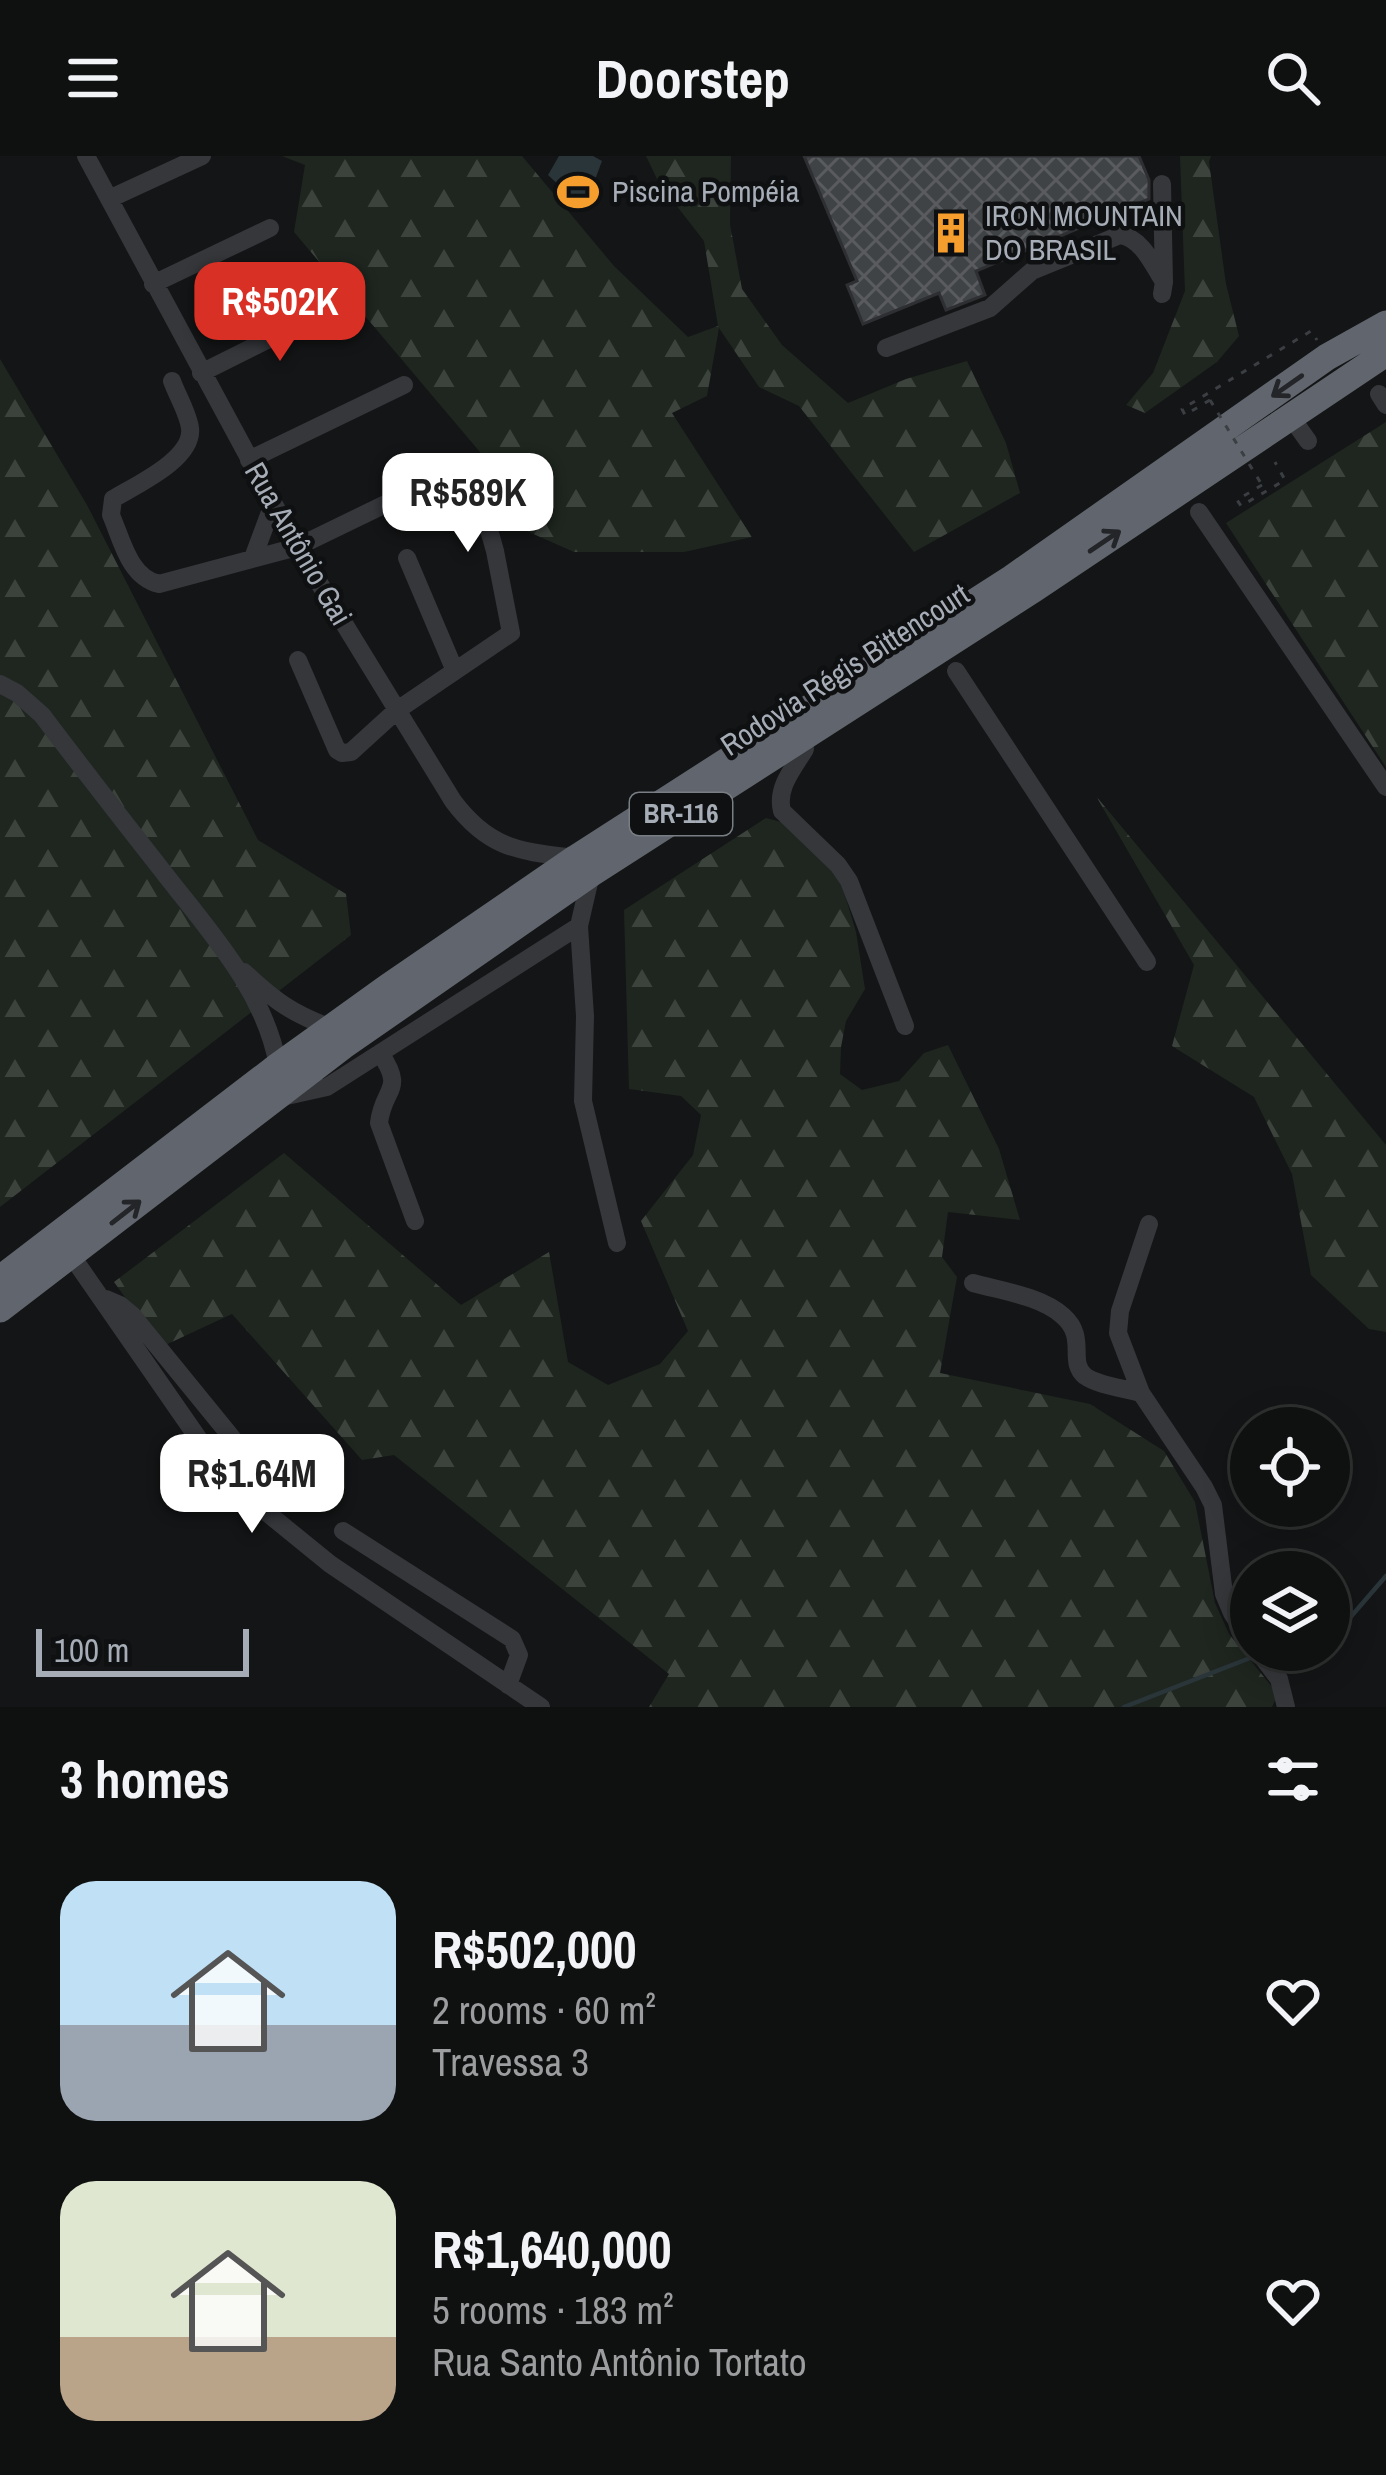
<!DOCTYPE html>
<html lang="en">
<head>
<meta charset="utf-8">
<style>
	:root { --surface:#0f1010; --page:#1d1e1e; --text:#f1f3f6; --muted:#9b9d9f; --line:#2f3030; --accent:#d93025 }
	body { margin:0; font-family:"Archivo Narrow",sans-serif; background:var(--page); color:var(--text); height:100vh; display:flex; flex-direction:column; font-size:45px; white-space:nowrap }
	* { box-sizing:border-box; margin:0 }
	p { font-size:39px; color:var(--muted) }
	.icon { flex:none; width:66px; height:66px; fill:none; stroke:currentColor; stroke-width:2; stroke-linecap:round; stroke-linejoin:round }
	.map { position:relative; height:1551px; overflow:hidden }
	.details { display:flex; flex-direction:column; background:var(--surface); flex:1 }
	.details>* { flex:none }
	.buttons { position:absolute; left:1230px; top:1251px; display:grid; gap:24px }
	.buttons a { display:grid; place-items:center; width:120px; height:120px; border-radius:50%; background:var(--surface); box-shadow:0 6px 30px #0003,0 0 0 3px var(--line); font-size:60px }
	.scale { position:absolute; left:36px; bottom:30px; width:213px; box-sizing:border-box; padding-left:12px; border:6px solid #a6adb7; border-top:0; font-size:33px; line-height:42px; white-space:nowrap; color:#a6adb7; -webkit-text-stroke:9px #0f1011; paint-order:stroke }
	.price { position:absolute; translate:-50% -102px; padding:0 27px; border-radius:24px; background:#fff; color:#222; font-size:39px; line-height:78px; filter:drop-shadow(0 3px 6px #0008) }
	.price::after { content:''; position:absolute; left:50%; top:72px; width:36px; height:27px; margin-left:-18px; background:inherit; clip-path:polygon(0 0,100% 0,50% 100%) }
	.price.active { background:var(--accent); color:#fff }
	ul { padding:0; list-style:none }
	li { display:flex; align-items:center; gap:36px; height:300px; padding:0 60px }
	li span { display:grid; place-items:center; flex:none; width:336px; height:240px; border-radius:36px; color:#555 }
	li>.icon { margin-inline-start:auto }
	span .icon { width:144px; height:144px; fill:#fffc; stroke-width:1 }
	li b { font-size:51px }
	h2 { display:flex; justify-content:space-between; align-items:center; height:144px; padding:0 60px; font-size:51px }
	header { display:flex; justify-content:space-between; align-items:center; height:156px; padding:0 60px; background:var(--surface); font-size:54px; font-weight:700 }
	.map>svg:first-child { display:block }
</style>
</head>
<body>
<header><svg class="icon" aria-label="menu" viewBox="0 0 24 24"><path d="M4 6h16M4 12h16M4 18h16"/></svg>Doorstep<svg class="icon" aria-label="search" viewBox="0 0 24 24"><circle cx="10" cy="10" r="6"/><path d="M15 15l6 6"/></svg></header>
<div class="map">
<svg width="1386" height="1551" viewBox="0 0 1386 1551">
	<defs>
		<pattern id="forest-firs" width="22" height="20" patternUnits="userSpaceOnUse" patternTransform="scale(3)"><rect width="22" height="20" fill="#1e261f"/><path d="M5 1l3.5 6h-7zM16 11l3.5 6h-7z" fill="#3c433d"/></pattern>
		<pattern id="building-cross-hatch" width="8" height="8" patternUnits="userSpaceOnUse" patternTransform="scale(3)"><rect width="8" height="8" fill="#404346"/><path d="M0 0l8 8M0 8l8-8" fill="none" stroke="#595b5e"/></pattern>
	</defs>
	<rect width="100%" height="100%" fill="#141516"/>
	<path fill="url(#forest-firs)" d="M282,0H522L614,110L688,181L718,170L704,85L659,27L646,0H731L730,68L742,133L782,189L848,247L906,223L967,205L1006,287L1020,337L914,396L799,250L759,231L719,172L707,240L672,257L752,381L684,396H574L502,364L485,302L294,76L305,9Z
		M1180,0H1211L1209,6L1226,128L1239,180L1217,206L1145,257L1126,249L1153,217L1185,135Z
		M0,203L87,349L258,684L346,738L351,779L0,1051Z
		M1386,266V611L1226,367Z
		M1096,640L1386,989V1176L1369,1173L1311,1119L1292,1018L1254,941L1172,890L1194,809Z
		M766,662L811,674L842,729L856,776L865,833L846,865L841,891L840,918L862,934L899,925L924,897L948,889L999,993L1020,1064L948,1056L942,1101L957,1121L940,1217L1090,1248L1164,1295L1195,1346L1215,1447L1229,1478L1278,1538L1272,1551H649L669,1518L394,1299L362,1304L232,1158L161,1191L114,1126L284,997L461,1149L549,1096L568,1206L608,1229L660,1208L688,1175L641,1065L693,999L701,959L681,940L629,933L624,754Z"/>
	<path fill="#2a353a" d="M559,0H593L602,5L584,53L548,19Z"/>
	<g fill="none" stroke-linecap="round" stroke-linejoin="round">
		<path stroke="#2a353a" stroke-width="4.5" d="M1329,1472L1348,1464L1386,1420
			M1124,1551L1250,1502"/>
	</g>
	<path fill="url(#building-cross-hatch)" stroke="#2e2f32" stroke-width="3" d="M804,0H1139L1149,24V43L976,115L985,139L946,154L939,137L863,168L847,129L857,125Z"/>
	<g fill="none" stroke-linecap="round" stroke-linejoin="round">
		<path stroke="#3b3e42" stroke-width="3" stroke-dasharray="6 9" stroke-linecap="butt" d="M1210,244L1185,259L1182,253L1311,175L1317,184
			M1262,329L1237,344L1241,350L1285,324L1275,306"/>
		<path stroke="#35373b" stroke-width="18" d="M86,0L297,391L453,645C489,693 518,695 575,702
			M109,43L202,0
			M153,128L270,72
			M1162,138L1164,126L1162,28
			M886,192L990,152L1032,115L1120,79C1142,82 1153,109 1164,126
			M201,217L335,150
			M172,225C177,239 188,257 190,272C194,303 136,329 113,343L111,359C122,384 129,421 159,428L297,391L470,307L495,395L511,477L396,555L351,596L342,597L337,594L298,504
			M1379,238L1386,249
			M1291,261L1308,285
			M249,304L404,229
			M1199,356L1386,631
			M253,402L273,348
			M407,402L455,515
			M956,515L1147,806
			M0,528L17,537L42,559C81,611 121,662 161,713C207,773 265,834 278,910
			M805,593C793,613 776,632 782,655L838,709L849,725L905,870
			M579,770L585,860L583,945L617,1087
			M244,816C275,845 291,857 331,872
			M380,897C406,935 383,931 379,967L415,1065
			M282,941L327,931L579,770L591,718
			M1149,1068L1120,1155L1118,1177L1141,1237L1204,1331L1213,1349L1224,1438L1232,1457L1251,1486
			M71,1099L207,1295L255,1347L330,1408L541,1551
			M973,1127C1001,1135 1041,1140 1063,1160C1088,1182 1067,1205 1085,1220C1099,1230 1124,1232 1141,1237
			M106,1143L120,1149L132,1159L264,1321L281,1328L320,1294
			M343,1375L512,1483L519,1499L508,1529
			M1257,1494L1279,1523L1286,1551"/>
		<path stroke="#61656d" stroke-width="27" d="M0,1123L278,910L388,831L576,702L1012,422L1327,201L1386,168
			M0,1153L343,890L592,717L1034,433L1386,197"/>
		<path stroke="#3b3e42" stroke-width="3" stroke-dasharray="6 9" stroke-linecap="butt" d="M1210,244L1262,329"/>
	</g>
	<defs><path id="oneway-shaft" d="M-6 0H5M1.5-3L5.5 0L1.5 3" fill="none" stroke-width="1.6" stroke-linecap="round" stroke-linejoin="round" transform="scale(3)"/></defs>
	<g stroke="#242528">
		<use href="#oneway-shaft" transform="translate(1287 230) rotate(145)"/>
		<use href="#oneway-shaft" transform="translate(1105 385) rotate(-34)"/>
		<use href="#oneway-shaft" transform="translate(126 1056) rotate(-38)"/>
	</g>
	<defs>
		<g id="stadium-bare" transform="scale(3.24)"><path d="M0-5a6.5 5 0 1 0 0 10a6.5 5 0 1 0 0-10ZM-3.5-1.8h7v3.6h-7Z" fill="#f69e2d" stroke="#0f1011" stroke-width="2.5" paint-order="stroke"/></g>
		<g id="building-bare" transform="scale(3.24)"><path d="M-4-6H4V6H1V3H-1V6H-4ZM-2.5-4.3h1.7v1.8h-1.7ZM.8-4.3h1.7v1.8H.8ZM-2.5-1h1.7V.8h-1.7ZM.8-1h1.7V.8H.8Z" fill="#f69e2d" stroke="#0f1011" stroke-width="2.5" paint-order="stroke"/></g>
	</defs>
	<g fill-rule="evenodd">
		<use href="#stadium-bare" x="578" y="36"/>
		<use href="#building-bare" x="951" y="77"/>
	</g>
	<g text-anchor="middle" stroke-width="9" stroke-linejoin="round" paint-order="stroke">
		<rect fill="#0f1011" stroke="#797e85" stroke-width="3" x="630" y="637" width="102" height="42" rx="9"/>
		<g font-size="27" font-weight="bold" fill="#a6adb7">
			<text x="681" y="667">BR-116</text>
		</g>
		<g font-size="30" fill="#a6adb7" stroke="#0f1011" text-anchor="start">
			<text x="612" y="46">Piscina Pompéia</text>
			<text x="985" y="70">IRON MOUNTAIN<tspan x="985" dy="34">DO BRASIL</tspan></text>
		</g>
		<g font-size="30" fill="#a6adb7" stroke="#0f1011">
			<text transform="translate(298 388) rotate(60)" y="10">Rua Antônio Gai</text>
			<text transform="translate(845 514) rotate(-33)" y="10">Rodovia Régis Bittencourt</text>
		</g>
	</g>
</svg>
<div class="buttons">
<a><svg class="icon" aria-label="locate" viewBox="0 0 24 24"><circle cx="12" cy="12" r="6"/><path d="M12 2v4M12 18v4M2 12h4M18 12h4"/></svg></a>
<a><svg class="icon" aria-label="layers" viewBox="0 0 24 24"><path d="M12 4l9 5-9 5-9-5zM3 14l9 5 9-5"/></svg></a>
</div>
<div class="scale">100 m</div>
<b class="price active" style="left:280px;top:208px">R$502K</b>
<b class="price" style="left:468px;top:399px">R$589K</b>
<b class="price" style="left:252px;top:1380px">R$1.64M</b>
</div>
<section class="details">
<h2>3 homes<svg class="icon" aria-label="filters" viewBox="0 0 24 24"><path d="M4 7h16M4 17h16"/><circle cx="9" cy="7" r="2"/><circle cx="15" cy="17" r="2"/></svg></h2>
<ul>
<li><span style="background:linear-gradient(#bfe0f5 60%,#9aa5b1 0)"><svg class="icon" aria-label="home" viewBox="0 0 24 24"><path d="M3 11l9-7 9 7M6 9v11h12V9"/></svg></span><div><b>R$502,000</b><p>2 rooms · 60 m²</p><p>Travessa 3</p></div><svg class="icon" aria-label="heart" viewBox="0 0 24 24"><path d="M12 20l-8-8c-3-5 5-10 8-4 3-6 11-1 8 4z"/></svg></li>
<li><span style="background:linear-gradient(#dfe7d0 65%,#b9a48a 0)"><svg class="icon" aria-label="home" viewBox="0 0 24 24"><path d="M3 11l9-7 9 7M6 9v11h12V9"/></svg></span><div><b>R$1,640,000</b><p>5 rooms · 183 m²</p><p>Rua Santo Antônio Tortato</p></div><svg class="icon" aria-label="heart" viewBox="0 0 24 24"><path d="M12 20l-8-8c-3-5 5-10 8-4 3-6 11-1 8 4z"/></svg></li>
</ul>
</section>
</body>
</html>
